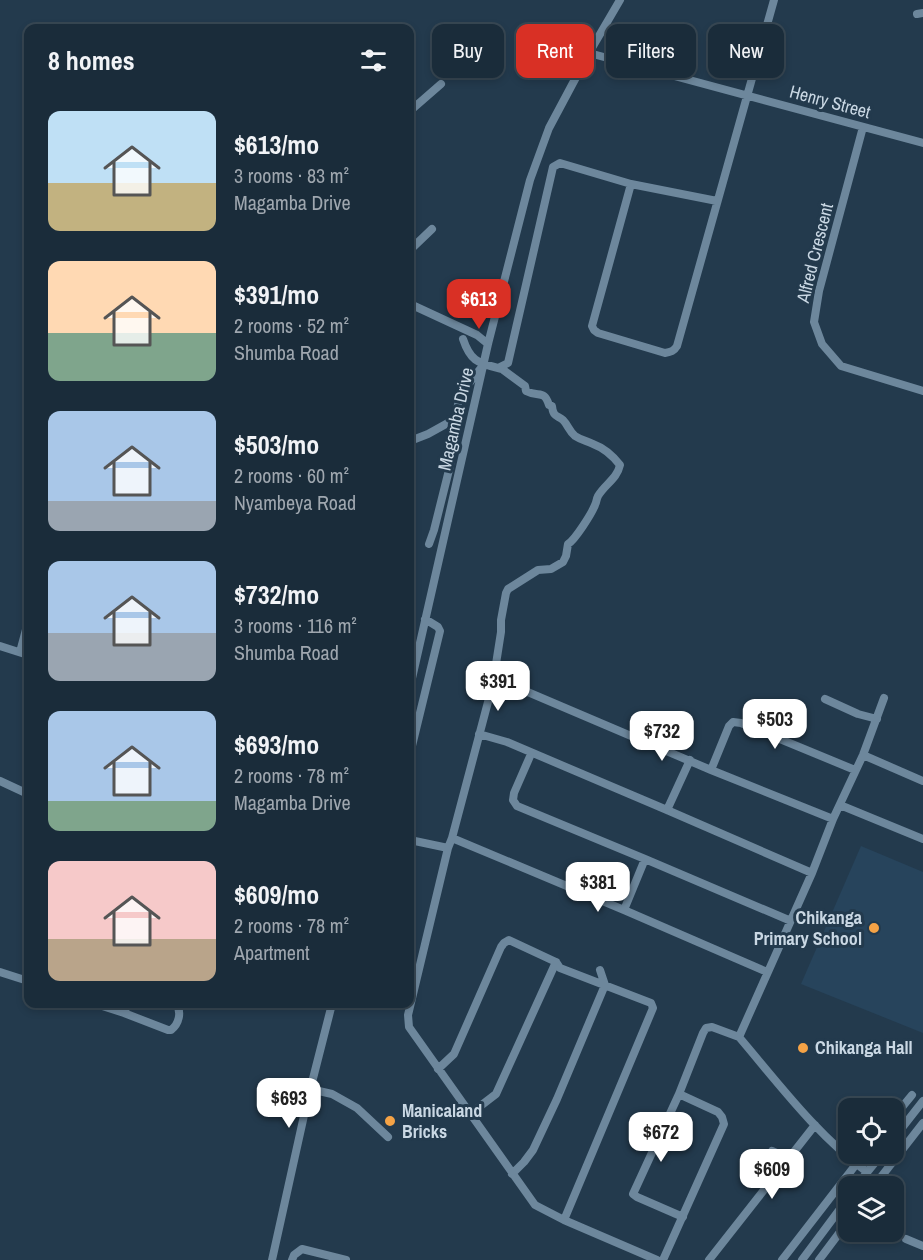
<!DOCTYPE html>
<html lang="en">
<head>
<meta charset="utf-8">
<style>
	:root { --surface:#1a2c3a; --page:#273845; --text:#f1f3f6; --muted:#9fa7af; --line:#384854; --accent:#d93025 }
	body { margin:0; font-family:"Archivo Narrow",sans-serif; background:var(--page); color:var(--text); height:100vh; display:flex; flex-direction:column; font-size:22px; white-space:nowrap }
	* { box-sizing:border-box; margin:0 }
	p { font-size:20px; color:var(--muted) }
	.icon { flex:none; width:33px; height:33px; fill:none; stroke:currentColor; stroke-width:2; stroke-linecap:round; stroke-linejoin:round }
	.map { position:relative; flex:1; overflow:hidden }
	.side { position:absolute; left:24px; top:24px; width:390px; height:984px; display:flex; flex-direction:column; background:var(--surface); border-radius:12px; box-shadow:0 3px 9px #0003,0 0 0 2px var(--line) }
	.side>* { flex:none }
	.top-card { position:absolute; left:432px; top:24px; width:400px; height:54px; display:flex; gap:12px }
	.tools { position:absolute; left:838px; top:1098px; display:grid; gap:12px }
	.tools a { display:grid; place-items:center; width:66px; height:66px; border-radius:12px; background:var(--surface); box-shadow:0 3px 9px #0003,0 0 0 2px var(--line); font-size:30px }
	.price { position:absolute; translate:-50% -51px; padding:0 14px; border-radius:12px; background:#fff; color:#222; font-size:20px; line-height:39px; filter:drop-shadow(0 2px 3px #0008) }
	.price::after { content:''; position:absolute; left:50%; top:36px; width:18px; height:14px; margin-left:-9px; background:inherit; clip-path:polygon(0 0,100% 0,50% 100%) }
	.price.selected { background:var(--accent); color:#fff }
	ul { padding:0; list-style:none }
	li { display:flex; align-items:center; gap:18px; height:150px; padding:0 24px }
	li span { display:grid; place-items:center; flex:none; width:168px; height:120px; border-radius:12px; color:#555 }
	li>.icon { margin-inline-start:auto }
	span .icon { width:72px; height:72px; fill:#fffc; stroke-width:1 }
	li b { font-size:26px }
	h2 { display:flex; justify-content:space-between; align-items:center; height:72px; padding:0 24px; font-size:26px }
	.chip { padding:0 21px; border-radius:12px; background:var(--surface); box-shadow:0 3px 9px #0003,0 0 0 2px var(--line); font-size:21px; line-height:54px }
	.chip.selected { background:var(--accent); color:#fff }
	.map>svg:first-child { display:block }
</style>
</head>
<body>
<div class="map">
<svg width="923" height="1260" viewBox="0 0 923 1260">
	<rect width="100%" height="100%" fill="#233a4d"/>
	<path fill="#27445c" d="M861,846L923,872V1033L801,984Z"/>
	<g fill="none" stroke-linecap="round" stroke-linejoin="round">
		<path stroke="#6d879c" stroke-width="8" d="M917,14L923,13
			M589,53L923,143
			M410,111L441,84
			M863,127L819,291L814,322L822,344L841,366L923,391
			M631,184L592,326L594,330L598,333L665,353C671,352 674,351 677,346L774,0
			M410,250L432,229
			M410,304L477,335L488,344
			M463,339C470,360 477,363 498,368L508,363L553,167L560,163L631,184L717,201
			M498,368L502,369L525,386L526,391C539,398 544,389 549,405L552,406C553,417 557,415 563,420C568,425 569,431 575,436C581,440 587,441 593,444C604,448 613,456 620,465C617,479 605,484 598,496C596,500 597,501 595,505C592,513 575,540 568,544L566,556L563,562L551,569L538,570L508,589L506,593L501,620V632L493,683L452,838L448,848L408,1015L409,1027L535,1205L564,1220L657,1260
			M410,441L428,434L455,419L460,395L481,368
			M429,544L434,530L449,470L456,434L455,419
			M0,646L28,655
			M20,652L28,622
			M493,683L502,681L711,770L833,819
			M410,687L488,344L530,180L549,128L589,53L620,0
			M825,699L858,714L877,719
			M479,734L507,742L667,810L812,873
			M410,754L440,631L438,627L425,619
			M531,754L514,793L513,800L517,806L645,859L791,921
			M863,755L923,781
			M711,770L729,726L733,722L741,723L855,770
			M0,781L28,794
			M840,805L923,839
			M667,810L690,760
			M452,838L624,910L767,972
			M410,840L448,848
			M624,910L645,859
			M0,972L28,981
			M96,1004L124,1013L128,1004
			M124,1013L168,1030H171C179,1024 182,1012 176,1004
			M438,1069L454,1054L501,947L504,943L509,940L556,962L560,968L651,1003L653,1008L564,1220
			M310,1089L332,1094L357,1108L388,1137
			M679,1094L633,1194L637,1197L683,1217
			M470,1114L496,1094L556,962
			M894,1117L912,1095
			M894,1138L923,1101
			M867,1172C817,1135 779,1084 739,1037L812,873L833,819L863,755L884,698
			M512,1174L524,1162L533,1150L557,1099L605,985L600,970
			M773,1178L761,1173L772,1151L788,1158
			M856,1186L882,1154
			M874,1186L923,1123
			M906,1239L923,1246
			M272,1260L307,1102L332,1004
			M292,1260L294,1255L302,1249L346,1260
			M663,1260L724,1124L722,1117L718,1112L679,1094L703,1033L706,1028L712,1027L739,1037
			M709,1260L815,1125
			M782,1260L864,1154
			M802,1260L849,1197
			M819,1260L849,1220"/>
	</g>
	<g fill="#f5a346" stroke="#233a4d" stroke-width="2">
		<circle cx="874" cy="928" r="6"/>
		<circle cx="803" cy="1048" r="6"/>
		<circle cx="390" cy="1121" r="6"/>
	</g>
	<g text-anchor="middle" stroke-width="6" stroke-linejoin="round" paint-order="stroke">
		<g font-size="18" fill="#cad8e4" stroke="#233a4d">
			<text transform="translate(830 102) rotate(15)" y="6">Henry Street</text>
			<text transform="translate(815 253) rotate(-76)" y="6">Alfred Crescent</text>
			<text transform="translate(456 419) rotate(-77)" y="6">Magamba Drive</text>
		</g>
		<g font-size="18" font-weight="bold" fill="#cad8e4" stroke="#233a4d" text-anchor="start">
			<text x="862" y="924" text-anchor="end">Chikanga<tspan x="862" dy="21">Primary School</tspan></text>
			<text x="815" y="1054">Chikanga Hall</text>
			<text x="402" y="1117">Manicaland<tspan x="402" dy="21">Bricks</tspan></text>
		</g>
	</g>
</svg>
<div class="tools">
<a><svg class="icon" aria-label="locate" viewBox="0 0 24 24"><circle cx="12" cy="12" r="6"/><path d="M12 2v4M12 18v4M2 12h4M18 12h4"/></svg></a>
<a><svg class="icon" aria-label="layers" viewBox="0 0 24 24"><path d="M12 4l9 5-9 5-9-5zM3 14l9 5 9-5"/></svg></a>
</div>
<b class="price selected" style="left:479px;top:330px">$613</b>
<b class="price" style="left:498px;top:712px">$391</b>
<b class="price" style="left:775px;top:750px">$503</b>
<b class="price" style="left:662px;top:762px">$732</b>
<b class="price" style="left:598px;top:913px">$381</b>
<b class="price" style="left:289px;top:1129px">$693</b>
<b class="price" style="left:661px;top:1163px">$672</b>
<b class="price" style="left:772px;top:1200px">$609</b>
<div class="top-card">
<a class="chip">Buy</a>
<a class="chip selected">Rent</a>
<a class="chip">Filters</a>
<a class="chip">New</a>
</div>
<section class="side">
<h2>8 homes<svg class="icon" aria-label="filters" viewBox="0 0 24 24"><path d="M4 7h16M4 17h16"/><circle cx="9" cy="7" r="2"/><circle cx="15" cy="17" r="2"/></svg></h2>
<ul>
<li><span style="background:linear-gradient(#bfe0f5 60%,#c2b280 0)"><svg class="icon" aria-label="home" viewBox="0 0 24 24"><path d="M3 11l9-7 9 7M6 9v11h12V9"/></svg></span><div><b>$613/mo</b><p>3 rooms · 83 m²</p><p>Magamba Drive</p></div></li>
<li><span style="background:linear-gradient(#ffd9b3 60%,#7fa58c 0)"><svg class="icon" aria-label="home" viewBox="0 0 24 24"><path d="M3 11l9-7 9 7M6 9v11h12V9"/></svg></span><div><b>$391/mo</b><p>2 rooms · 52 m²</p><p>Shumba Road</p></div></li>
<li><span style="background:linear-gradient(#a9c7e8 75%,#9aa5b1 0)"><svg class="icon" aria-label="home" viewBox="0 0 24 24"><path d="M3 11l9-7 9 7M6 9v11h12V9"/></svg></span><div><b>$503/mo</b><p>2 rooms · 60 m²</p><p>Nyambeya Road</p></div></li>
<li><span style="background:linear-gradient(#a9c7e8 60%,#9aa5b1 0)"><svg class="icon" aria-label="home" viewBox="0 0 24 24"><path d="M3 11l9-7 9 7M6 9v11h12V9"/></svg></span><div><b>$732/mo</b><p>3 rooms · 116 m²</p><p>Shumba Road</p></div></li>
<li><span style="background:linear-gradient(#a9c7e8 75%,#7fa58c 0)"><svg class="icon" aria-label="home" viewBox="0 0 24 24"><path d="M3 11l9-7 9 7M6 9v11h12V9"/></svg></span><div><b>$693/mo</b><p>2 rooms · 78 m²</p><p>Magamba Drive</p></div></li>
<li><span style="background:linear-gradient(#f6c9c9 65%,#b9a48a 0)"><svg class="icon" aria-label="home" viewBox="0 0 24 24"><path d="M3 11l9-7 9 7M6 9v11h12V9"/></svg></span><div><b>$609/mo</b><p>2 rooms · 78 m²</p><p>Apartment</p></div></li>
</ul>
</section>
</div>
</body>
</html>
